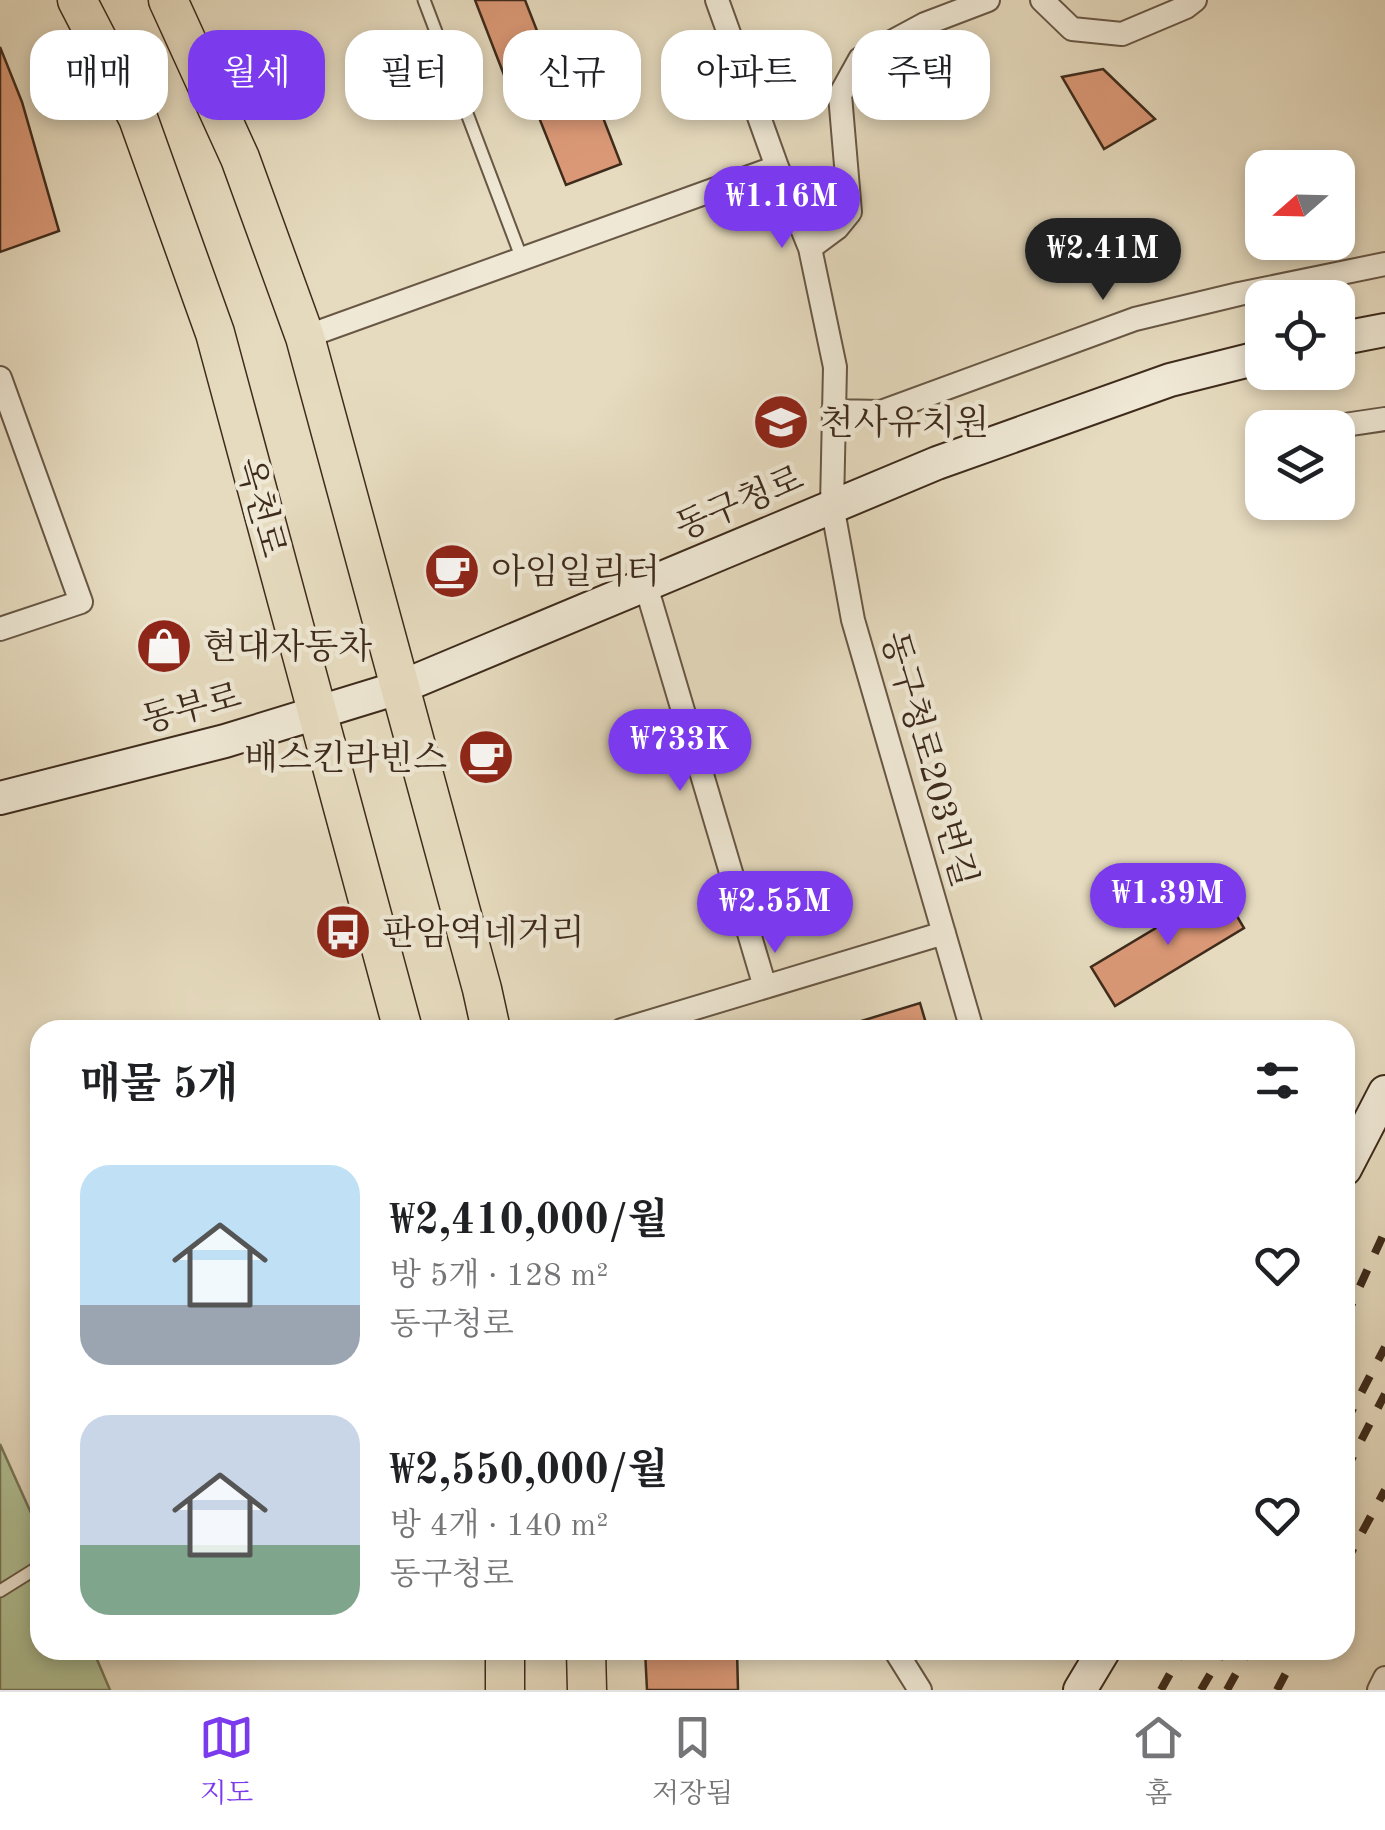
<!DOCTYPE html>
<html lang="ko">
<head>
<meta charset="utf-8">
<style>
	:root { --surface:#fff; --page:#f2f2f2; --text:#202124; --muted:#757577; --line:#e0e0e0; --accent:#7c3aed }
	body { margin:0; font-family:"Old Standard TT","Noto Serif KR",serif; background:var(--page); color:var(--text); height:100vh; display:flex; flex-direction:column; font-size:38px; white-space:nowrap }
	* { box-sizing:border-box; margin:0 }
	p { font-size:32px; color:var(--muted) }
	.icon { flex:none; width:55px; height:55px; fill:none; stroke:currentColor; stroke-width:2; stroke-linecap:round; stroke-linejoin:round }
	.map { position:relative; flex:1; overflow:hidden }
	.panel { position:absolute; left:30px; top:1020px; width:1325px; height:640px; display:flex; flex-direction:column; background:var(--surface); border-radius:30px; box-shadow:0 5px 15px #0003 }
	.panel>* { flex:none }
	.top-card { position:absolute; left:30px; top:30px; width:1325px; height:90px; display:flex; gap:20px }
	.needle { width:65px; rotate:250deg }
	.controls { position:absolute; left:1245px; top:150px; display:grid; gap:20px }
	.controls a { display:grid; place-items:center; width:110px; height:110px; border-radius:20px; background:var(--surface); box-shadow:0 5px 15px #0003; font-size:50px }
	.price { position:absolute; translate:-50% -85px; padding:0 22px; border-radius:35px; background:var(--accent); color:#fff; font-size:32px; line-height:65px; filter:drop-shadow(0 2px 5px #0008) }
	.price::after { content:''; position:absolute; left:50%; top:60px; width:30px; height:22px; margin-left:-15px; background:inherit; clip-path:polygon(0 0,100% 0,50% 100%) }
	.price.active { background:#222; color:#fff }
	ul { padding:0; list-style:none }
	li { display:flex; align-items:center; gap:30px; height:250px; padding:0 50px }
	li span { display:grid; place-items:center; flex:none; width:280px; height:200px; border-radius:30px; color:#555 }
	li>.icon { margin-inline-start:auto }
	span .icon { width:120px; height:120px; fill:#fffc; stroke-width:1 }
	li b { font-size:42px }
	h2 { display:flex; justify-content:space-between; align-items:center; height:120px; padding:0 50px; font-size:42px }
	.tag { padding:0 35px; border-radius:30px; background:var(--surface); box-shadow:0 5px 15px #0003; font-size:35px; line-height:90px }
	.tag.active { background:var(--accent); color:#fff }
	.dock { display:flex; justify-content:space-around; align-items:center; height:140px; border-top:2px solid var(--line); background:var(--surface); font-size:28px; color:var(--muted) }
	.dock a { display:grid; justify-items:center; gap:5px }
	.dock .active { color:var(--accent) }
	.map>svg:first-child { display:block }
</style>
</head>
<body>
<div class="map">
<svg width="1385" height="1690" viewBox="0 0 1385 1690">
	<rect width="100%" height="100%" fill="#e6dbbf"/>
	<filter id="stains"><feTurbulence type="fractalNoise" baseFrequency=".002" numOctaves="4"/><feColorMatrix values="0 0 0 0 .2 0 0 0 0 .09 0 0 0 0 .02 0 0 0 .5 -.17"/></filter>
	<radialGradient id="worn" r=".72"><stop offset=".6" stop-color="#630" stop-opacity="0"/><stop offset="1" stop-color="#630" stop-opacity=".3"/></radialGradient>
	<path fill="#b1c195" stroke="#787658" stroke-width="2.5" d="M0,1444L40,1533V1650H93L110,1690H0Z"/>
	<path fill="#da9876" stroke="#3e2b1c" stroke-width="2.5" d="M475,0H525L555,77L583,66L621,164L566,185L532,100L516,106Z
		M0,47L22,102L59,231L0,252Z
		M1103,69L1155,119L1104,149L1062,77Z
		M1221,889L1244,928L1115,1006L1091,967Z
		M920,1003L928,1030H832Z
		M645,1650H737L738,1690H647Z"/>
	<g fill="none" stroke-linecap="round" stroke-linejoin="round">
		<g stroke="#685745" stroke-width="15">
			<path id="lane" d="M424,0L522,259
				M0,1591L40,1566"/>
		</g>
		<g stroke="#685745" stroke-width="26">
			<path id="street" d="M717,0L777,167L810,248L835,367L832,505L853,620L972,1030
				M1042,0L1072,29L1122,34L1186,7L1195,0
				M810,248L837,228L850,212L840,95L860,59L925,24L988,0
				M305,337L777,167
				M0,378L81,602L0,629
				M833,411L881,412L1135,319L1239,294L1385,264
				M1331,427L1385,419
				M646,586L765,987
				M622,1030L944,933
				M895,1650L920,1690
				M1379,1690L1385,1678"/>
		</g>
		<g stroke="#3e2b1c" stroke-width="36">
			<path id="secondary" d="M1338,339L1385,330
				M0,798L225,741L401,687L937,463L1170,380L1262,357
				M1345,1169L1385,1092
				M1080,1690L1104,1650"/>
		</g>
		<g stroke="#3e2b1c" stroke-width="41">
			<path id="primary" d="M77,0L138,118L215,333L403,1030
				M168,0L240,158L305,337L482,989L491,1030
				M586,1650L587,1690
				M505,1690V1650"/>
		</g>
		<use href="#lane" stroke="#efe8d5" stroke-width="11"/>
		<use href="#street" stroke="#efe8d5" stroke-width="22"/>
		<use href="#secondary" stroke="#efe8d5" stroke-width="32"/>
		<use href="#primary" stroke="#e6dbbf" stroke-width="38"/>
		<path stroke="#3e2b1c" stroke-width="8" stroke-dasharray="18 18" stroke-linecap="butt" d="M1345,1319L1385,1231
			M1345,1424L1385,1347
			M1345,1472L1385,1394
			M1345,1564L1385,1490
			M1161,1690L1183,1650
			M1201,1690L1224,1650
			M1227,1690L1249,1650
			M1277,1690L1298,1650"/>
	</g>
	<defs>
		<g id="school-disc" transform="scale(2.875)"><circle r="9.5" fill="#8f2418" stroke="#efe8d5"/><path d="M0-5L7-2L0 1L-7-2ZM-4 1L0 2.5L4 1V4Q0 6-4 4Z" fill="#fff"/></g>
		<g id="cafe-disc" transform="scale(2.875)"><circle r="9.5" fill="#8f2418" stroke="#efe8d5"/><path d="M-5.5-4.5H6V0H3Q3 3.5 0 3.5H-2.5Q-5.5 3.5-5.5 0ZM3-3.2v2h1.7v-2ZM-6 4.5H4V6H-6Z" fill="#fff"/></g>
		<g id="shop-disc" transform="scale(2.875)"><circle r="9.5" fill="#8f2418" stroke="#efe8d5"/><path d="M-5-2.5h2.3a2.7 3.5 0 0 1 5.4 0H5L5.5 6h-11ZM-1.5-2.5h3a1.5 2.3 0 0 0-3 0Z" fill="#fff"/></g>
		<g id="bus-disc" transform="scale(2.875)"><circle r="9.5" fill="#8f2418" stroke="#efe8d5"/><path d="M-5-6H5V4H4V6H2V4H-2V6H-4V4H-5ZM-3.5-4V0h7V-4ZM-3.5 1.2v1.5H-2V1.2ZM2 1.2v1.5H3.5V1.2Z" fill="#fff"/></g>
	</defs>
	<g fill-rule="evenodd">
		<use href="#school-disc" x="781" y="422"/>
		<use href="#cafe-disc" x="452" y="571"/>
		<use href="#shop-disc" x="164" y="646"/>
		<use href="#cafe-disc" x="486" y="757"/>
		<use href="#bus-disc" x="343" y="932"/>
	</g>
	<g text-anchor="middle" stroke-width="9" stroke-linejoin="round" paint-order="stroke">
		<g font-size="35" fill="#3e2b1c" stroke="#efe8d5" text-anchor="start">
			<text x="820" y="434">천사유치원</text>
			<text x="491" y="583">아임일리터</text>
			<text x="203" y="658">현대자동차</text>
			<text x="447" y="769" text-anchor="end">배스킨라빈스</text>
			<text x="382" y="944">판암역네거리</text>
		</g>
		<g font-size="35" fill="#3e2b1c" stroke="#efe8d5">
			<text transform="translate(739 502) rotate(-23)" y="12">동구청로</text>
			<text transform="translate(262 507) rotate(75)" y="12">옥천로</text>
			<text transform="translate(191 707) rotate(-15)" y="12">동부로</text>
			<text transform="translate(930 759) rotate(74)" y="12">동구청로203번길</text>
		</g>
	</g>
	<rect width="100%" height="100%" filter="url(#stains)"/>
	<rect width="100%" height="100%" fill="url(#worn)"/>
</svg>
<div class="controls">
<a><svg class="needle" viewBox="-14 -14 28 28"><path d="M0-13l5 13h-10z" fill="#e53935"/><path d="M0 13l5-13h-10z" fill="#757577"/></svg></a>
<a><svg class="icon" aria-label="locate" viewBox="0 0 24 24"><circle cx="12" cy="12" r="6"/><path d="M12 2v4M12 18v4M2 12h4M18 12h4"/></svg></a>
<a><svg class="icon" aria-label="layers" viewBox="0 0 24 24"><path d="M12 4l9 5-9 5-9-5zM3 14l9 5 9-5"/></svg></a>
</div>
<b class="price" style="left:782px;top:251px">₩1.16M</b>
<b class="price active" style="left:1103px;top:303px">₩2.41M</b>
<b class="price" style="left:680px;top:794px">₩733K</b>
<b class="price" style="left:1168px;top:948px">₩1.39M</b>
<b class="price" style="left:775px;top:956px">₩2.55M</b>
<div class="top-card">
<a class="tag">매매</a>
<a class="tag active">월세</a>
<a class="tag">필터</a>
<a class="tag">신규</a>
<a class="tag">아파트</a>
<a class="tag">주택</a>
</div>
<section class="panel">
<h2>매물 5개<svg class="icon" aria-label="filters" viewBox="0 0 24 24"><path d="M4 7h16M4 17h16"/><circle cx="9" cy="7" r="2"/><circle cx="15" cy="17" r="2"/></svg></h2>
<ul>
<li><span style="background:linear-gradient(#bfe0f5 70%,#9aa5b1 0)"><svg class="icon" aria-label="home" viewBox="0 0 24 24"><path d="M3 11l9-7 9 7M6 9v11h12V9"/></svg></span><div><b>₩2,410,000/월</b><p>방 5개 · 128 m²</p><p>동구청로</p></div><svg class="icon" aria-label="heart" viewBox="0 0 24 24"><path d="M12 20l-8-8c-3-5 5-10 8-4 3-6 11-1 8 4z"/></svg></li>
<li><span style="background:linear-gradient(#c9d6e8 65%,#7fa58c 0)"><svg class="icon" aria-label="home" viewBox="0 0 24 24"><path d="M3 11l9-7 9 7M6 9v11h12V9"/></svg></span><div><b>₩2,550,000/월</b><p>방 4개 · 140 m²</p><p>동구청로</p></div><svg class="icon" aria-label="heart" viewBox="0 0 24 24"><path d="M12 20l-8-8c-3-5 5-10 8-4 3-6 11-1 8 4z"/></svg></li>
</ul>
</section>
</div>
<nav class="dock">
<a class="active"><svg class="icon" aria-label="map" viewBox="0 0 24 24"><path d="M3 6l6-2 6 2 6-2v14l-6 2-6-2-6 2zM9 4v14M15 6v14"/></svg>지도</a>
<a><svg class="icon" aria-label="saved" viewBox="0 0 24 24"><path d="M7 4h10v16l-5-4-5 4z"/></svg>저장됨</a>
<a><svg class="icon" aria-label="home" viewBox="0 0 24 24"><path d="M3 11l9-7 9 7M6 9v11h12V9"/></svg>홈</a>
</nav>
</body>
</html>
